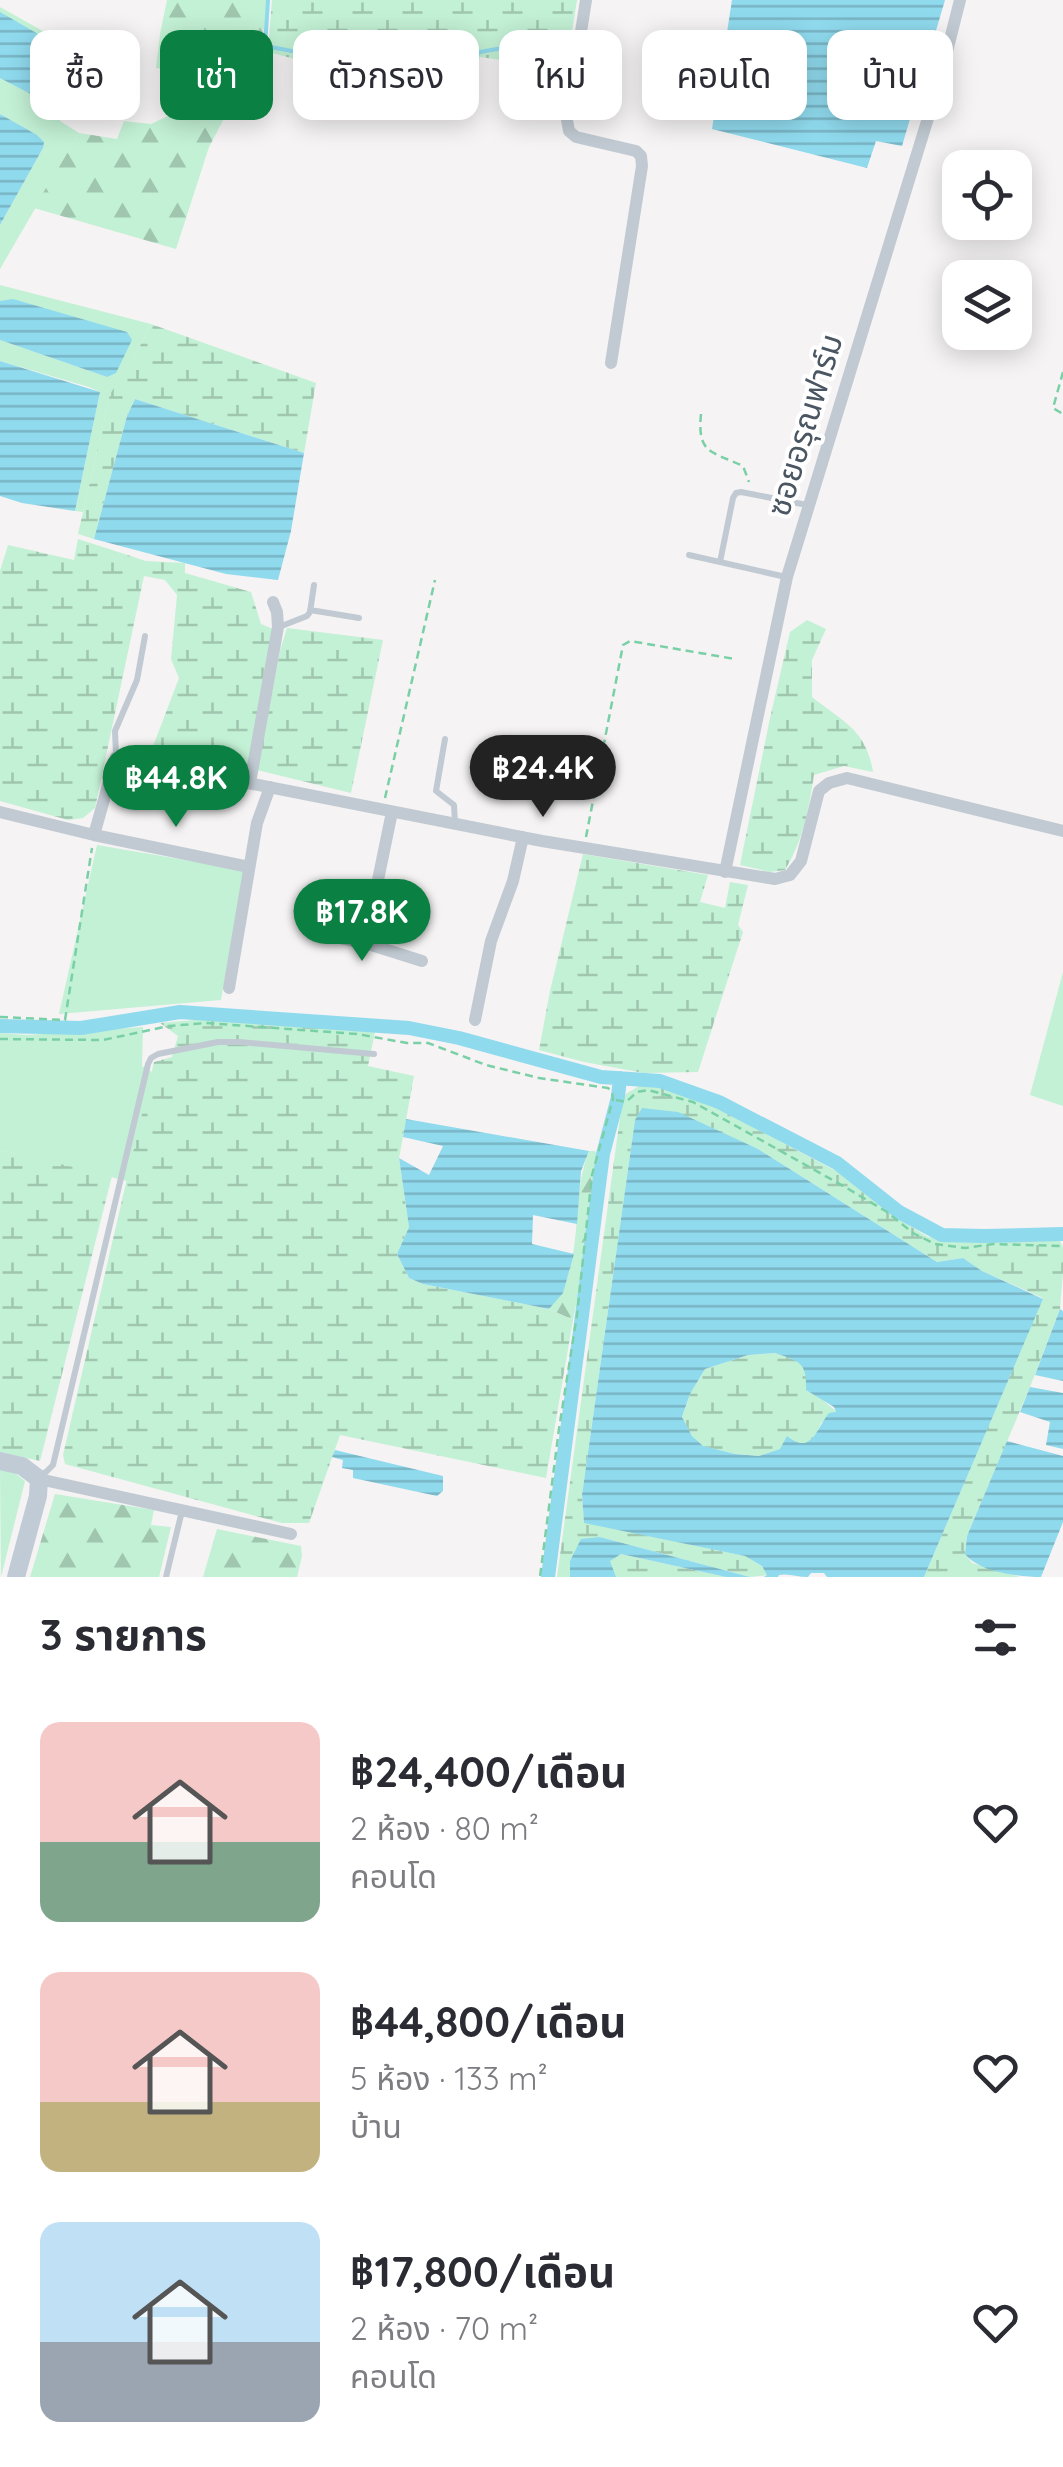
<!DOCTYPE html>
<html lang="th">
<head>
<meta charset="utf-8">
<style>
	:root { --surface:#fff; --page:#f2f2f3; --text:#2b2b33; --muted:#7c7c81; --accent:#0b8043 }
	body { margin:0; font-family:Quicksand,"Noto Sans Thai",sans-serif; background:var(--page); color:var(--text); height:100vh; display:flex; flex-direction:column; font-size:38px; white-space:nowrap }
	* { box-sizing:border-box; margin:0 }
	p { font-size:32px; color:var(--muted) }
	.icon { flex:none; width:55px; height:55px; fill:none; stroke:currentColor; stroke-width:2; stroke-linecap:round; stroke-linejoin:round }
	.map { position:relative; height:1577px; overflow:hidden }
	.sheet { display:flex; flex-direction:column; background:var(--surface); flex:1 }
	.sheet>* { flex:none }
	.guide { position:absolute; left:30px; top:30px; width:1005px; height:90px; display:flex; gap:20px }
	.fabs { position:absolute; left:942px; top:150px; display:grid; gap:20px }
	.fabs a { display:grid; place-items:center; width:90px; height:90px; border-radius:20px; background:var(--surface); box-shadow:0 5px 25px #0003; font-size:50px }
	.price { position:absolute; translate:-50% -85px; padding:0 22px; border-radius:35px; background:var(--accent); color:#fff; font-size:32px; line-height:65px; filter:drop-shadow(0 2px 5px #0008) }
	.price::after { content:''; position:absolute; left:50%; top:60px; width:30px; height:22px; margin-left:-15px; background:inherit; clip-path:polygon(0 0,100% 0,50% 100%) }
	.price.selected { background:#222; color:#fff }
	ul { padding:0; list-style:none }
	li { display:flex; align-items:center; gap:30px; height:250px; padding:0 40px }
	li span { display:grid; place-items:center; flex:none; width:280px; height:200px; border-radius:20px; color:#555 }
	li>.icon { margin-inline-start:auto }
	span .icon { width:120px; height:120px; fill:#fffc; stroke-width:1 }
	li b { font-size:42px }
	h2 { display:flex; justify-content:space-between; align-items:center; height:120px; padding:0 40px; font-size:42px }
	.chip { padding:0 35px; border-radius:20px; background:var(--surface); box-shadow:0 5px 25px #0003; font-size:35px; line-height:90px }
	.chip.selected { background:var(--accent); color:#fff }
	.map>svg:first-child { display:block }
</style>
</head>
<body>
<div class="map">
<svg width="1063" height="1577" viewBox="0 0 1063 1577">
	<defs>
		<pattern id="forest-firs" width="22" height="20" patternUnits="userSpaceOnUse" patternTransform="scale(2.5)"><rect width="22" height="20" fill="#c3f1d5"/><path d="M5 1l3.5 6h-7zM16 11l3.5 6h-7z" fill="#a0c6b0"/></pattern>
		<pattern id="wetland-marsh" width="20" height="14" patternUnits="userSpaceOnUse" patternTransform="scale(2.5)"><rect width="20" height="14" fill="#c3f1d5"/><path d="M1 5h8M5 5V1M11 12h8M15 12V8" fill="none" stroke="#a0c6b0"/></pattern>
		<pattern id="water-rules" width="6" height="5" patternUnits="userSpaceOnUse" patternTransform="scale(2.5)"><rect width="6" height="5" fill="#90daee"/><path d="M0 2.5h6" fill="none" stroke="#78b4c4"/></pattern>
	</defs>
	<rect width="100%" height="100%" fill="#f5f3f3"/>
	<path fill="#c3f1d5" d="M0,7L89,57L68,96L60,121L79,133L0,269V225L43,148L36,135L0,114Z
		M0,285L151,324L136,354L110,395L83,512L75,511L100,392L89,387L0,361V340L107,377L0,301Z
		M97,845L244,870L221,1000L59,1014Z
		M1063,972V1106L1030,1095Z
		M143,1027L142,1066L152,1072L127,1181L0,1150V1033L27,1035Z
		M0,1469L14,1472L25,1481L1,1577Z"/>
	<path fill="url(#forest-firs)" d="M167,0H269L260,50L209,147L176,249L34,208L79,133L117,139L124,121L151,124L174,113L179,72L156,68L160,34Z
		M589,1151H595L600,1161L591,1230L573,1320L549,1309C588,1264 568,1203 589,1151Z
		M55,1494L154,1510L151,1525L171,1527L159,1577H30Z
		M217,1529L301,1546L302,1556L297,1577H203Z"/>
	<path fill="url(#wetland-marsh)" d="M272,0H577L566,69L480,57L472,84L352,74L268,52Z
		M151,324L316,383L304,453L135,399L127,416L94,539L78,534L110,394L136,354Z
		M78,539L146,561L185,563V573L251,592L261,624L273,629L247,771L152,749L179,678L171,659L177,595L165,580L144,576L95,808L83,818L68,820L0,801V571L8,545L74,560Z
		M807,620L826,629L812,660V697C843,722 866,729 873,772L844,766L814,775C809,808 803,841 785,870L770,872L740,865L770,718L790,632Z
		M287,628L383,640L351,793L257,770L280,651Z
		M583,854L708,875L700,902L725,908L730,882L748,885L738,925L743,932L698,1072L644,1073L584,1062L539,1050L550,991Z
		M206,1019L375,1032L368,1066L414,1076L399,1158L409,1227L397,1254L409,1278L423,1284L549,1309L573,1320L546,1478L340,1435L309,1523H282L65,1464L63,1455L154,1062L172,1057L178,1036L160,1023Z
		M639,1086H658L698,1098L851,1179L905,1223L928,1237L968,1241H1060L1063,1247V1272L1060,1309L1030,1387L967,1536L965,1554L972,1563L1020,1577H924L1043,1298L982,1271L963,1258L937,1262L758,1149L635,1120L582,1495L584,1522L745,1556L762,1566L768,1575L750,1577L600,1537L570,1561V1577H557L621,1110L626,1094Z
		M0,1150L112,1176L40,1461L0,1452Z
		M775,1353L799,1361L824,1401L837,1412L821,1423L815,1438L805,1444H796L759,1456L735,1454L702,1446L692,1436L682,1418L690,1394L705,1369L748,1355Z
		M621,1554L726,1577H616L609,1561Z"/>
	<path fill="url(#water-rules)" fill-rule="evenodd" d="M732,0H945L902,146L876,141L867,168L712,129Z
		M0,12L78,57L61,100L48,103L0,78Z
		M0,114L37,135L44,142L43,148L0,225Z
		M13,299L127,332L132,340L116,373L107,377L0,340V301Z
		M0,361L100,392L75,511L22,503L0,496Z
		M135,399L304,453L291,531L278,580L226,574L94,539L127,416Z
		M642,1108L678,1112L758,1149L937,1262L963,1258L982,1271L1043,1299L924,1577H827L824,1573H811L808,1577C797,1577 788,1573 779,1575L778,1577H764L767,1575L762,1566L745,1556L584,1523L582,1495L635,1120ZM775,1353C800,1362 807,1362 806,1390L834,1407L836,1412L829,1413C816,1429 812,1456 787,1436L780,1449L759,1456L735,1454L703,1446L692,1436L682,1417L690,1394L705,1369L748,1355Z
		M406,1119L589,1151L581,1171L577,1224L533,1215L532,1244L574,1254L563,1293L549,1309L423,1284L409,1278L397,1254L409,1227L399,1158L429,1175L443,1146L403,1137Z
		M1060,1309L1063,1311V1381L1035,1375Z
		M1030,1387L1063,1393V1449L1046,1445L1050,1422L1020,1412Z
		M1007,1441L1063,1456V1522L1041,1577C1019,1577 979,1572 965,1554L967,1536Z
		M335,1450L443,1476V1491L437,1496L353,1478V1470L342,1468L343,1460L332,1457Z
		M600,1537L750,1577H726L621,1554L610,1561L616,1577H570V1561L581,1539Z"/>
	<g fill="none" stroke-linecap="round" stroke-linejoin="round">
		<path stroke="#90daee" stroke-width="4" d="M268,0L265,46L436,78L461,71L480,52L508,47L556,57"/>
		<path stroke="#90daee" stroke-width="14" d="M0,1026L81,1028L180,1012L409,1028L459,1038L601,1077L660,1081L719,1102L837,1163L899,1212L942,1235L984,1236L1063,1234
			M548,1577L603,1154L618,1097L620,1078"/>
		<path stroke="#7ad0a6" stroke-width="2.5" stroke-dasharray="8 5" stroke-linecap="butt" d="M1063,372L1053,408L1063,414
			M701,414C697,454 711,451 743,466L749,482
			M385,798L435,580
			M586,837L623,645L630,641L735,659
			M0,1017L65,1020L92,848
			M0,1039L103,1040L169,1026L206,1023L357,1034L407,1043H428L486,1065L539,1078L608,1088L612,1092L613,1099L592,1175L577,1315L559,1429L540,1577
			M616,1100L626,1102L637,1092L648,1090L693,1102L845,1187L887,1212L913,1233L935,1244L965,1248L993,1244L1063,1246"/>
		<path stroke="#c1cad2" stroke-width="6" d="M689,555L786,577
			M720,562L733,498L736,493L741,492L807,505
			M310,610L359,618
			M279,627L307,616L310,612L314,585
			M445,739L436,791L454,805L455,823
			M116,755L115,731L137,680L145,636
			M38,1476L46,1472L53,1465L148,1064L151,1058L158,1054L218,1042H240L374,1054
			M166,1577L182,1511"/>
		<path stroke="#c1cad2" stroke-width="12" d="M586,0L567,120L569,131L576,137L636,151L641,156L642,166L611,363
			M250,783L278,627L277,612L273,602
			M0,812L94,835L116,757L542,841L775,879L790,875L801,861L819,791L829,783L847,778L1063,831
			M94,835L249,867
			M725,872L787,577L940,79L960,0
			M311,932L365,943L422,961
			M365,943L392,812
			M229,988L257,823L270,787
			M475,1020L491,941L513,881L523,837
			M39,1479L291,1534"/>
		<path stroke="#c1cbd6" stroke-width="18" d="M0,1461L22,1466L39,1479L38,1496L16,1577"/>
	</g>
	<g text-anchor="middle" stroke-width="8" stroke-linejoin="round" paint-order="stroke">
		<g font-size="32" fill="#4a5661" stroke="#fff">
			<text transform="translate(805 425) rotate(-73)" y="11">ซอยอรุณฟาร์ม</text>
		</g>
	</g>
</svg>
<div class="fabs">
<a><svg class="icon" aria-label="locate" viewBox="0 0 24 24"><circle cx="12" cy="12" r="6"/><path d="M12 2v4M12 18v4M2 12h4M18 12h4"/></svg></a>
<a><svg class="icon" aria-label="layers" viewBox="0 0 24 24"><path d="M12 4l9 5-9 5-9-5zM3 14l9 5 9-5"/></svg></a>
</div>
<b class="price selected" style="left:543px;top:820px">฿24.4K</b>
<b class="price" style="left:176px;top:830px">฿44.8K</b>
<b class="price" style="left:362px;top:964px">฿17.8K</b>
<div class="guide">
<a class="chip">ซื้อ</a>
<a class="chip selected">เช่า</a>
<a class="chip">ตัวกรอง</a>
<a class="chip">ใหม่</a>
<a class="chip">คอนโด</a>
<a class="chip">บ้าน</a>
</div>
</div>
<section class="sheet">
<h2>3 รายการ<svg class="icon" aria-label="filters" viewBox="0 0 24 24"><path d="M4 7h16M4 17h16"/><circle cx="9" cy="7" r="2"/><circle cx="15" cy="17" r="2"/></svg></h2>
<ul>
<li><span style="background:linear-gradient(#f6c9c9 60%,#7fa58c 0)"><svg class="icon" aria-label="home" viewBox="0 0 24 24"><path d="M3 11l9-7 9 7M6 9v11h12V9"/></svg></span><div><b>฿24,400/เดือน</b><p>2 ห้อง · 80 m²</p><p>คอนโด</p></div><svg class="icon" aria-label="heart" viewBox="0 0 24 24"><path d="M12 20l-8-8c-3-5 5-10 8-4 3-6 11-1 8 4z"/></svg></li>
<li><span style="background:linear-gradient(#f6c9c9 65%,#c2b280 0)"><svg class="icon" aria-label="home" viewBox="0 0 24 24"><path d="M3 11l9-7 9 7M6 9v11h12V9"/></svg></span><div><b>฿44,800/เดือน</b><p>5 ห้อง · 133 m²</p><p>บ้าน</p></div><svg class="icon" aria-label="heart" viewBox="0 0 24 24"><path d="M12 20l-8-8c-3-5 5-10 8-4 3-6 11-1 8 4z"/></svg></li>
<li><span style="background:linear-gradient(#bfe0f5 60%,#9aa5b1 0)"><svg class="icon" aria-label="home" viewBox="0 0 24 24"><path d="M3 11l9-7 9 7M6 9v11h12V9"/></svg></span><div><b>฿17,800/เดือน</b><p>2 ห้อง · 70 m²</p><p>คอนโด</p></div><svg class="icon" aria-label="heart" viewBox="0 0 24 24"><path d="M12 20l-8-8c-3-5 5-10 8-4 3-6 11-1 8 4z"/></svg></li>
</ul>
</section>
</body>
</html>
